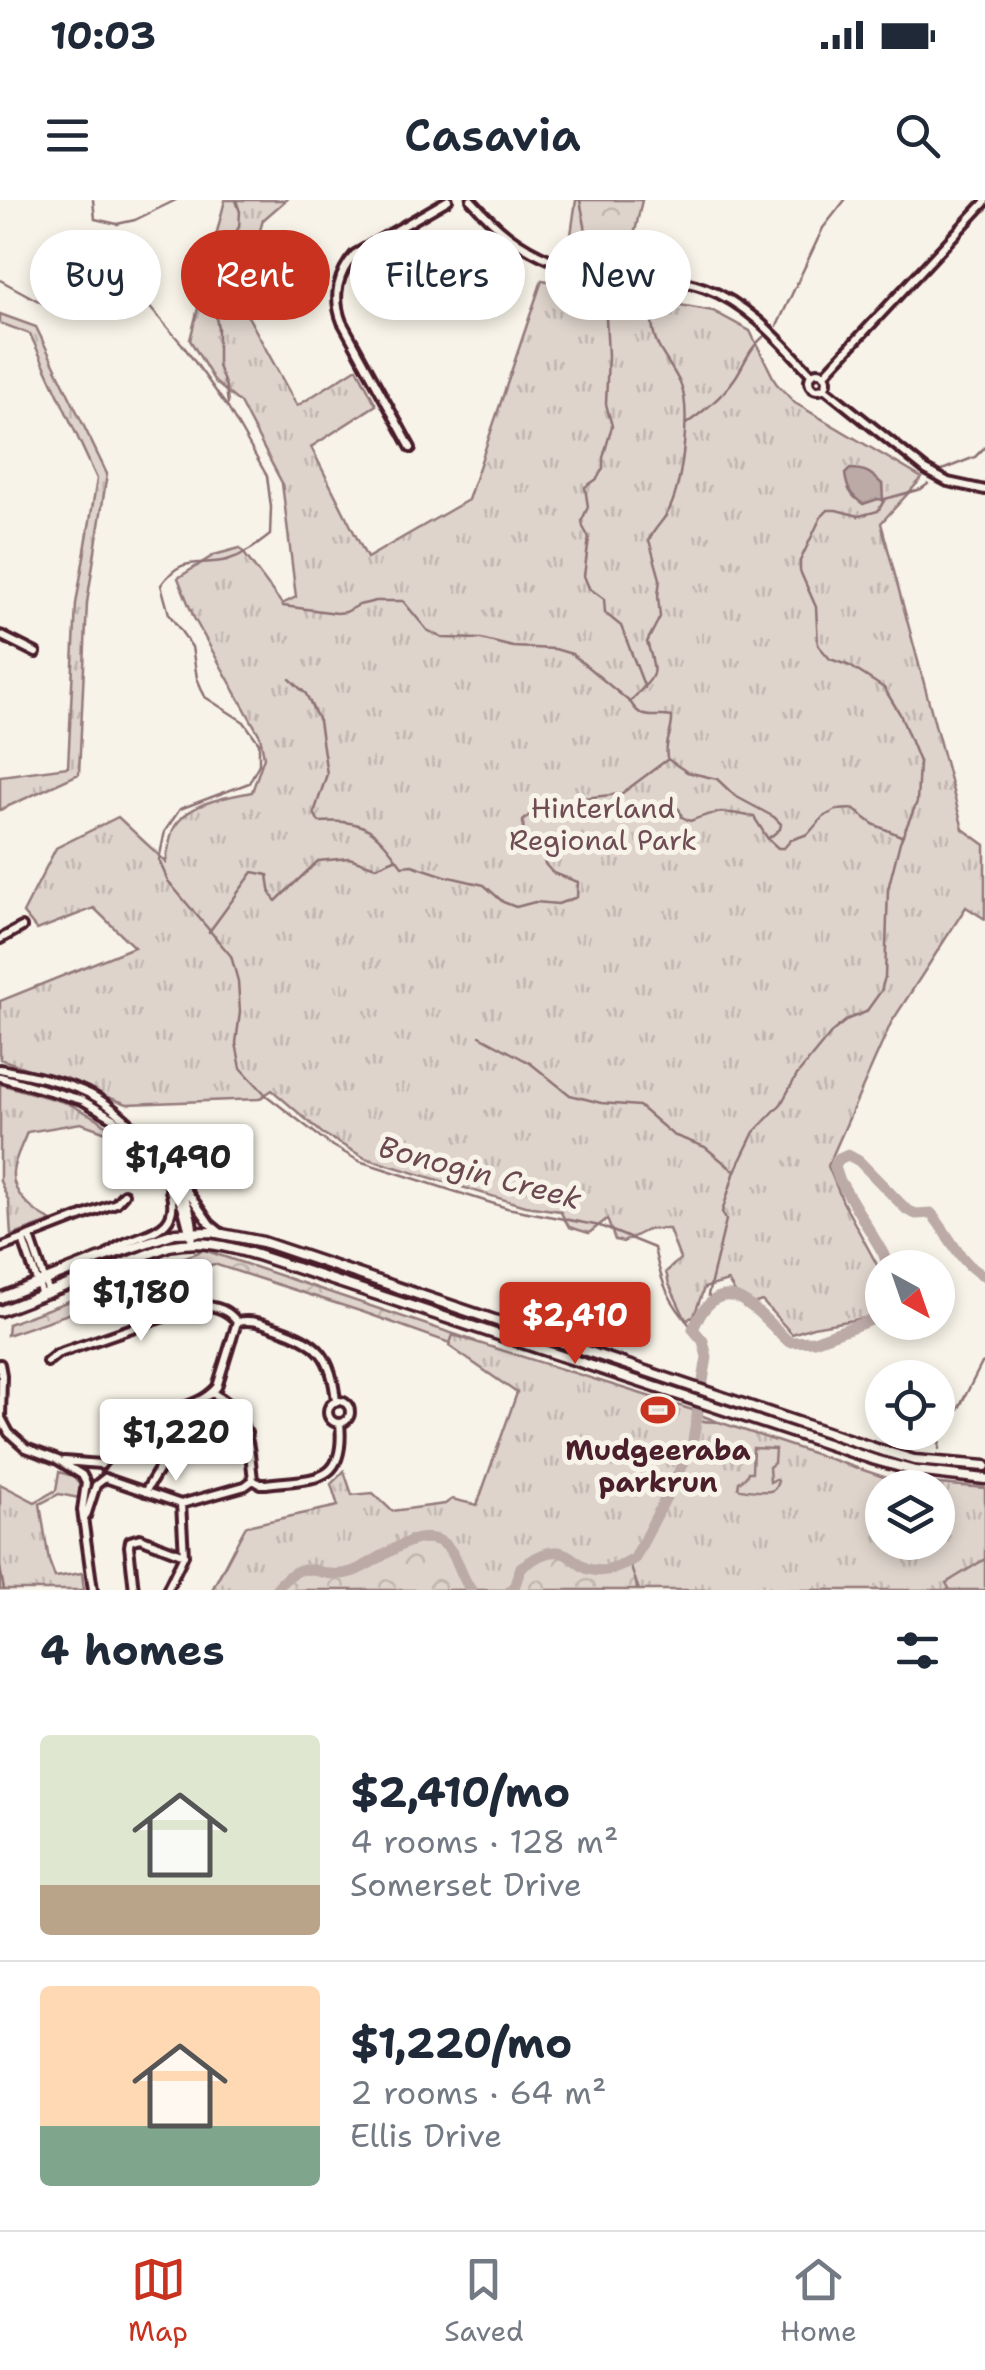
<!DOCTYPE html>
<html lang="en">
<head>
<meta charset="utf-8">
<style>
	:root { --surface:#fff; --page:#f6f6f7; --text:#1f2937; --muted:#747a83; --line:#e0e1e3; --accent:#c8321e }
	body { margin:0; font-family:"Shantell Sans",sans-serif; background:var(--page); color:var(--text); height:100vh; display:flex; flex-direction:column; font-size:38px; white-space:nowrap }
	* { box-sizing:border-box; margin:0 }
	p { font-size:32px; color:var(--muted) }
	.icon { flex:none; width:55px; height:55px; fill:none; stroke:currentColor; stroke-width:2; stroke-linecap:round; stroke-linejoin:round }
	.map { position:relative; height:1390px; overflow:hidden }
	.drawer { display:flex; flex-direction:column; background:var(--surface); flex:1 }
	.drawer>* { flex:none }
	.top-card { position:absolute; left:30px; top:30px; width:925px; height:90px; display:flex; gap:20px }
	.needle { width:65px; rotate:140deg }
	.fabs { position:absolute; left:865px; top:1050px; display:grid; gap:20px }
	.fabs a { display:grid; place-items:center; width:90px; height:90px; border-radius:50%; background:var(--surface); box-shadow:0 5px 15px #0003; font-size:50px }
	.price { position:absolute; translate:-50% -85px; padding:0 22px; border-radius:10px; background:#fff; color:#222; font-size:32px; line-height:65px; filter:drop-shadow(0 2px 5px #0008) }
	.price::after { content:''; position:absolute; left:50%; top:60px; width:30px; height:22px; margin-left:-15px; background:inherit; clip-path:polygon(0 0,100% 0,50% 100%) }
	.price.current { background:var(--accent); color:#fff }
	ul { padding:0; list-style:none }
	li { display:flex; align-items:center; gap:30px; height:250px; padding:0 40px }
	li+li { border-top:2px solid var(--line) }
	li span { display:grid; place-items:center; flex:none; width:280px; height:200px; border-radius:10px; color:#555 }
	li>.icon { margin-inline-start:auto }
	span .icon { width:120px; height:120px; fill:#fffc; stroke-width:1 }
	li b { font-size:42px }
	h2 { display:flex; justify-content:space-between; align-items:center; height:120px; padding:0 40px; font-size:42px }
	.pill { padding:0 35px; border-radius:45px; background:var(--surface); box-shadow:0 5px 15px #0003; font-size:35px; line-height:90px }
	.pill.current { background:var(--accent); color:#fff }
	.status { display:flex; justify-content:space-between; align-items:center; height:70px; padding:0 50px; background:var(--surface); direction:ltr }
	.status svg { height:28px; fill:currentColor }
	header { display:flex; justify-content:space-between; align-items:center; height:130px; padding:0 40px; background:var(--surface); font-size:45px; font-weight:600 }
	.tab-bar { display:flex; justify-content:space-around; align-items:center; height:140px; border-top:2px solid var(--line); background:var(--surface); font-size:28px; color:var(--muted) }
	.tab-bar a { display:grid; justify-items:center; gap:5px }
	.tab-bar .current { color:var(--accent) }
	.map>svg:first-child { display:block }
</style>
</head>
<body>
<div class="status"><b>10:03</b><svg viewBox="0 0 49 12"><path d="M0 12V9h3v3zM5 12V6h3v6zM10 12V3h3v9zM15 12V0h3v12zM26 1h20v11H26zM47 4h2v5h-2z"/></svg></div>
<header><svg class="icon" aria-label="menu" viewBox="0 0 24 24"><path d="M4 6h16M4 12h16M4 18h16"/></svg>Casavia<svg class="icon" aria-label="search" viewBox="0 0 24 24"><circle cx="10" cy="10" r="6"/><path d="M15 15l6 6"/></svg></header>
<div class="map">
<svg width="985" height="1390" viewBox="0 0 985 1390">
	<defs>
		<pattern id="forest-crowns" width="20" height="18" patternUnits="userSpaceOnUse" patternTransform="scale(2.5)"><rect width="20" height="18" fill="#ded4cc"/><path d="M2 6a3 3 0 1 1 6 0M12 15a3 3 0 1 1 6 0" fill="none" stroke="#c0b6af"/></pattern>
		<pattern id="park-tufts" width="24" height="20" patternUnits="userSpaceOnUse" patternTransform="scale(2.5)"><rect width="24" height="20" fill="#ded4cc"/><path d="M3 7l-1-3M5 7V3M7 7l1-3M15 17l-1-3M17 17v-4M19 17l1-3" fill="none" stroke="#c0b6af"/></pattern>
	</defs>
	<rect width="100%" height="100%" fill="#f7f3e8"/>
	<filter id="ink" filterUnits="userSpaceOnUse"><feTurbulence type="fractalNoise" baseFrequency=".01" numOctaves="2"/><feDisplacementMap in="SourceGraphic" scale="20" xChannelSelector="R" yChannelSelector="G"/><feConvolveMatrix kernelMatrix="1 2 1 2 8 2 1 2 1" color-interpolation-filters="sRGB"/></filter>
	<g filter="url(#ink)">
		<path fill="url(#forest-crowns)" stroke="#947a7c" stroke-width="2.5" d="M576,0H642L627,68L568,56Z
			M204,1050L475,1141L530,1184L659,1280L675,1205L716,1221L693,1294L635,1375L637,1390H212L234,1347L346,1321L478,1307L518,1192L450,1143L363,1112L214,1064L7,1135L8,1124Z"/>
		<path fill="url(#park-tufts)" stroke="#947a7c" stroke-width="2.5" fill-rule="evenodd" d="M225,0H286L263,20L243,91L244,109L297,206L357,168L376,205L311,247L367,358L468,300L542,80L713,111L750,131L776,183L795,203L922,278L881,323L963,629L985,645V719L966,707L891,823L828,966L843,1002L882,1074V1115L813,1127L792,1134L762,1101L744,1107L728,1081L704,1088L694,1116L686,1120L669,1084L666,1072L680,1059L669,1029H649L623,1042L615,1040L607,1019L589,1033L569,1027L560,1011L525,1006L365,958L322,933L272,890L259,899L127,904L0,859V801L134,747L94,708L37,730L23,713L56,648L118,617L166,662C168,652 169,640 173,630C186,603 225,597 252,592L264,557L260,536L194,418L178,378L214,355L240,348L282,404L296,397L282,283L240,203L215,182L190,140Z
			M0,114L36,127L107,274L87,403L79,574L0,610V576L68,567L76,404L97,279L30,134L0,123Z
			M0,884L67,903L98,919L123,938L81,923L27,932C23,944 14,959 13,972C11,994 35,1013 52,1021L11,1036L9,1002L0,981Z
			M453,1135L699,1212L698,1221L719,1222L893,1280L985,1288V1390H639L629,1362C619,1369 603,1372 591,1369C571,1364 563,1345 540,1356C534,1358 525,1363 521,1369C516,1376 516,1383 511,1390H471C459,1375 457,1347 437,1340C409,1330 375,1365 351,1372C316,1384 309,1349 275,1390H212L246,1326L338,1306L331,1284L344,1271L352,1295L373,1293L392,1311L445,1304L452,1299L477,1305L517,1193L449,1146ZM882,1288H938V1342H882Z
			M59,1272L73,1276L81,1287L79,1298L59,1294L40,1304L49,1361L55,1377L82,1373L84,1390H0V1284L35,1302L56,1290Z"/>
		<path fill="#ded4cc" stroke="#947a7c" stroke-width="2.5" d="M753,1248L775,1249L774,1263L769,1267L770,1282L776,1279L778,1281C776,1286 776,1290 770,1291C765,1292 742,1290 738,1288L739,1282L746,1277L748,1272H752Z
			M985,1359V1390H950L946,1383Z"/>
		<path fill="#bcaaa7" stroke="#8e7275" stroke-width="2.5" d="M850,269C866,269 871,273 882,284L883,300L878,299L863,304C851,296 847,289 845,274Z"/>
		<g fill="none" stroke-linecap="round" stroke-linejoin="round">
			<path stroke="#8e7275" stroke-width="2.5" d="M93,0L95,19L117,24L135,20L176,0
				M580,0L592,62
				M0,80L42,103L76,108L115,98L146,103L182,144L228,208L267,276L271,307L270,335C256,346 244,355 227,360C197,367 183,354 161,385L169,414L192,447L197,478L205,497L244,522L259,543V564L249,583L180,609L165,631L159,660L168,681L231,756L238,781L240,812L236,843L241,868L267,896L328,943L359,961L507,1008L600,1026L654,1048C662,1085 668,1100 693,1129
				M596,80L606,118L608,156L606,204L612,226L603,258V268L597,279L585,287L588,307L582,320L583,327L589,338L584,376L589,388L604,399L605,413L621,426L645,488
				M777,126L823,28L845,0
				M228,204L226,187L218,166V129L212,92L222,55L239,27L240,12L236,0
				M686,224C704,211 722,197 735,178C745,163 749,149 763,137
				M942,270L975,257L985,247
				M283,406L337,413L346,412L359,405L376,401H403L427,430L442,438L481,439L513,447L555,449L572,454L631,503C643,523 656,513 672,517C673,531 664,543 667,557
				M290,479L306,494L319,521L327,574L314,613L319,622C366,618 376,631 402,666L412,665L445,676L484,685L503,702L516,707L535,702L558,704L577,697L578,682L553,673L545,664L541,649L524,637L523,621L535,610L564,600L621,594L668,559
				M631,501C655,473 659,480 647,442L660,417L658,396L660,379L649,340C654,328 665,320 670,308C682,282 692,208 680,183C668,158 653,149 652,119
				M669,560L687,572L717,579L735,596L774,617L781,624L780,629L768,639
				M648,606L670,604L679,609L682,617L690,621C718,610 724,611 754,617L768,639L778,648H784L791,640L808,634L823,617L836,610L853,609L873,624L901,636
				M209,732L253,672L268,675L271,695L276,701L318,661L349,658L376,667L395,659
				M480,836L530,863L570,895L601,903L639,906L673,935L705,947L733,970
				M712,1101L708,1095L726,1020L722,1012L735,971L754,932L781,904L797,875L833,831L848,819L866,812L881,791L885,777L888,689L900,642L917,602L919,562L900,514L884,488L850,466L830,459L818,445L816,407L800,371V361L821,317L828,310H836L859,316L878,311L885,299L921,289L928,284
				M939,1249L941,1224L958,1210L982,1163L985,1162
				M0,1367L4,1390"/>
			<path stroke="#bcaaa7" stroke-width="11" d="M889,1068L883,1053L839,979L835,967L839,959L848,955L859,961L907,1010L916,1014L931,1013C948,1033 961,1066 985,1076
				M275,1390C309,1349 316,1383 351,1372C375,1365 409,1330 437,1340C457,1347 459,1375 471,1390
				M511,1390L515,1385L521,1367C533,1360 545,1350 559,1352C571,1354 578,1365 588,1369C605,1374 622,1367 635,1358L692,1246L707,1157L703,1141L693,1129C723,1062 756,1112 789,1142L814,1141L874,1119H882"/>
			<g stroke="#4a1f2b" stroke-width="14">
				<path id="minor" d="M471,0C497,29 517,46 553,61C603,74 657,71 705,88C749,104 781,142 812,175
					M809 181a9 9 0 1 1 18 0a9 9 0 1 1-18 0Z
					M824,175L985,2
					M824,188L926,270L948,282L985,290
					M411,248L342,122C332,97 338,73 355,54L448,0
					M0,435L36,453
					M0,739L22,727
					M0,869C31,875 62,881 90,894C132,915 202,993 192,1042
					M0,877L82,900L115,919L172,984L183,1009L190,1036
					M180,981L210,1024L221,1033
					M30,1037L49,1093
					M23,1040L42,1095
					M0,1048L116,1003L124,994
					M108,1054C133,1030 184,1039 170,990
					M237,1122C252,1119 262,1123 276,1128C319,1142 332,1156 336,1202
					M47,1162L57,1154L196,1106C212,1105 227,1108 237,1122
					M0,1164L2,1175L1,1218L9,1233L26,1248L58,1260L82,1275L86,1283L82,1310L93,1390
					M212,1193C248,1210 249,1244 253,1280
					M328 1212a11 11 0 1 1 22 0a11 11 0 1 1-22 0Z
					M64,1261L100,1264
					M101,1265C114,1250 128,1229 146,1220C170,1208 199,1208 217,1187L237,1122
					M105,1278L181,1304L245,1286L253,1280
					M253,1280L260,1284H266C314,1278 346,1285 340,1223
					M145,1292L162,1264L247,1233
					M86,1316L96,1285L105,1278
					M134,1390L129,1346L130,1341L140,1338L184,1355
					M167,1390L184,1355L181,1304"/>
			</g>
			<g stroke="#4a1f2b" stroke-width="15">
				<path id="major" d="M0,1098L104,1057L175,1033L212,1032L263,1042L877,1249L914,1260L985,1266
					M0,1111L169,1046C201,1039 227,1046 257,1055L872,1259L915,1271L985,1279"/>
			</g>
			<use href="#minor" stroke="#f7f3e8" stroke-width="6"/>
			<use href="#major" stroke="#f7f3e8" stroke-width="8"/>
		</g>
	</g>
	<defs>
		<g id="stadium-bare" transform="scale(2.7)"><path d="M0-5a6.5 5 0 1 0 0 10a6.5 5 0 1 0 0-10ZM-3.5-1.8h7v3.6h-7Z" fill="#c8321e" stroke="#f7f3e8" stroke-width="2.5" paint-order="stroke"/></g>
	</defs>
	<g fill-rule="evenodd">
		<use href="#stadium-bare" x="658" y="1210"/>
	</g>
	<g text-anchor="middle" stroke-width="10" stroke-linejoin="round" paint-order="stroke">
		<g font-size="28" fill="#6f4c53" stroke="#f7f3e8">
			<text x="603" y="618">Hinterland<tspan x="603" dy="32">Regional Park</tspan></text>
		</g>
		<g font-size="28" font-weight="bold" fill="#4a1f2b" stroke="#f7f3e8">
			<text x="658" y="1260">Mudgeeraba<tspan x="658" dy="32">parkrun</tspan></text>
		</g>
		<g font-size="30" font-style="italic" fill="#6c4950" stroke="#f7f3e8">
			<text transform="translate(480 973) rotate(15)" y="10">Bonogin Creek</text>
		</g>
	</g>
</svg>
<div class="fabs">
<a><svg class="needle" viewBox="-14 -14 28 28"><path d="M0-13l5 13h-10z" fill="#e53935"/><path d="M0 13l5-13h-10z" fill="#747a83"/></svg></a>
<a><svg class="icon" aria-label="locate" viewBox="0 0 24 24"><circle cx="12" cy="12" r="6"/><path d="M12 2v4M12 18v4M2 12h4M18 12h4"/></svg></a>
<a><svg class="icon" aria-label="layers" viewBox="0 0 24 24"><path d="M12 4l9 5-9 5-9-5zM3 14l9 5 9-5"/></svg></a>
</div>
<b class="price" style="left:178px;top:1009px">$1,490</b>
<b class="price" style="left:141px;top:1144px">$1,180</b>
<b class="price current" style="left:575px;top:1167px">$2,410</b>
<b class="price" style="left:176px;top:1284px">$1,220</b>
<div class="top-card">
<a class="pill">Buy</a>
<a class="pill current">Rent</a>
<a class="pill">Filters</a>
<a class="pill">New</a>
</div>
</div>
<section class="drawer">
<h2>4 homes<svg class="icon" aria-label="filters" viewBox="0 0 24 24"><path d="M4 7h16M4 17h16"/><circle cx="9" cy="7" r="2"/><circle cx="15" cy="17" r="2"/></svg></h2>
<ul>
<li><span style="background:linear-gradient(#dfe7d0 75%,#b9a48a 0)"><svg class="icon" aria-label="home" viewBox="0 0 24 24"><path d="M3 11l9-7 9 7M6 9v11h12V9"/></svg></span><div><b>$2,410/mo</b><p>4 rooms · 128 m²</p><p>Somerset Drive</p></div></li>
<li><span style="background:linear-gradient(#ffd9b3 70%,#7fa58c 0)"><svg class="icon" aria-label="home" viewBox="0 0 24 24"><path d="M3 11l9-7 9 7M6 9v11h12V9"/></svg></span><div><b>$1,220/mo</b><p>2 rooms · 64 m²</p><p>Ellis Drive</p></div></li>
</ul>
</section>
<nav class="tab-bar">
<a class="current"><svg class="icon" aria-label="map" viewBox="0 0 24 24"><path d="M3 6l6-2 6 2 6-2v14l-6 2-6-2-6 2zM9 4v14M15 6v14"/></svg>Map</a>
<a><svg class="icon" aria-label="saved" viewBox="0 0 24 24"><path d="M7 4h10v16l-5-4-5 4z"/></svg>Saved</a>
<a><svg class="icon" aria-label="home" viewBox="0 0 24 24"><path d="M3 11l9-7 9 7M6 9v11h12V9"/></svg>Home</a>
</nav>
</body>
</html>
